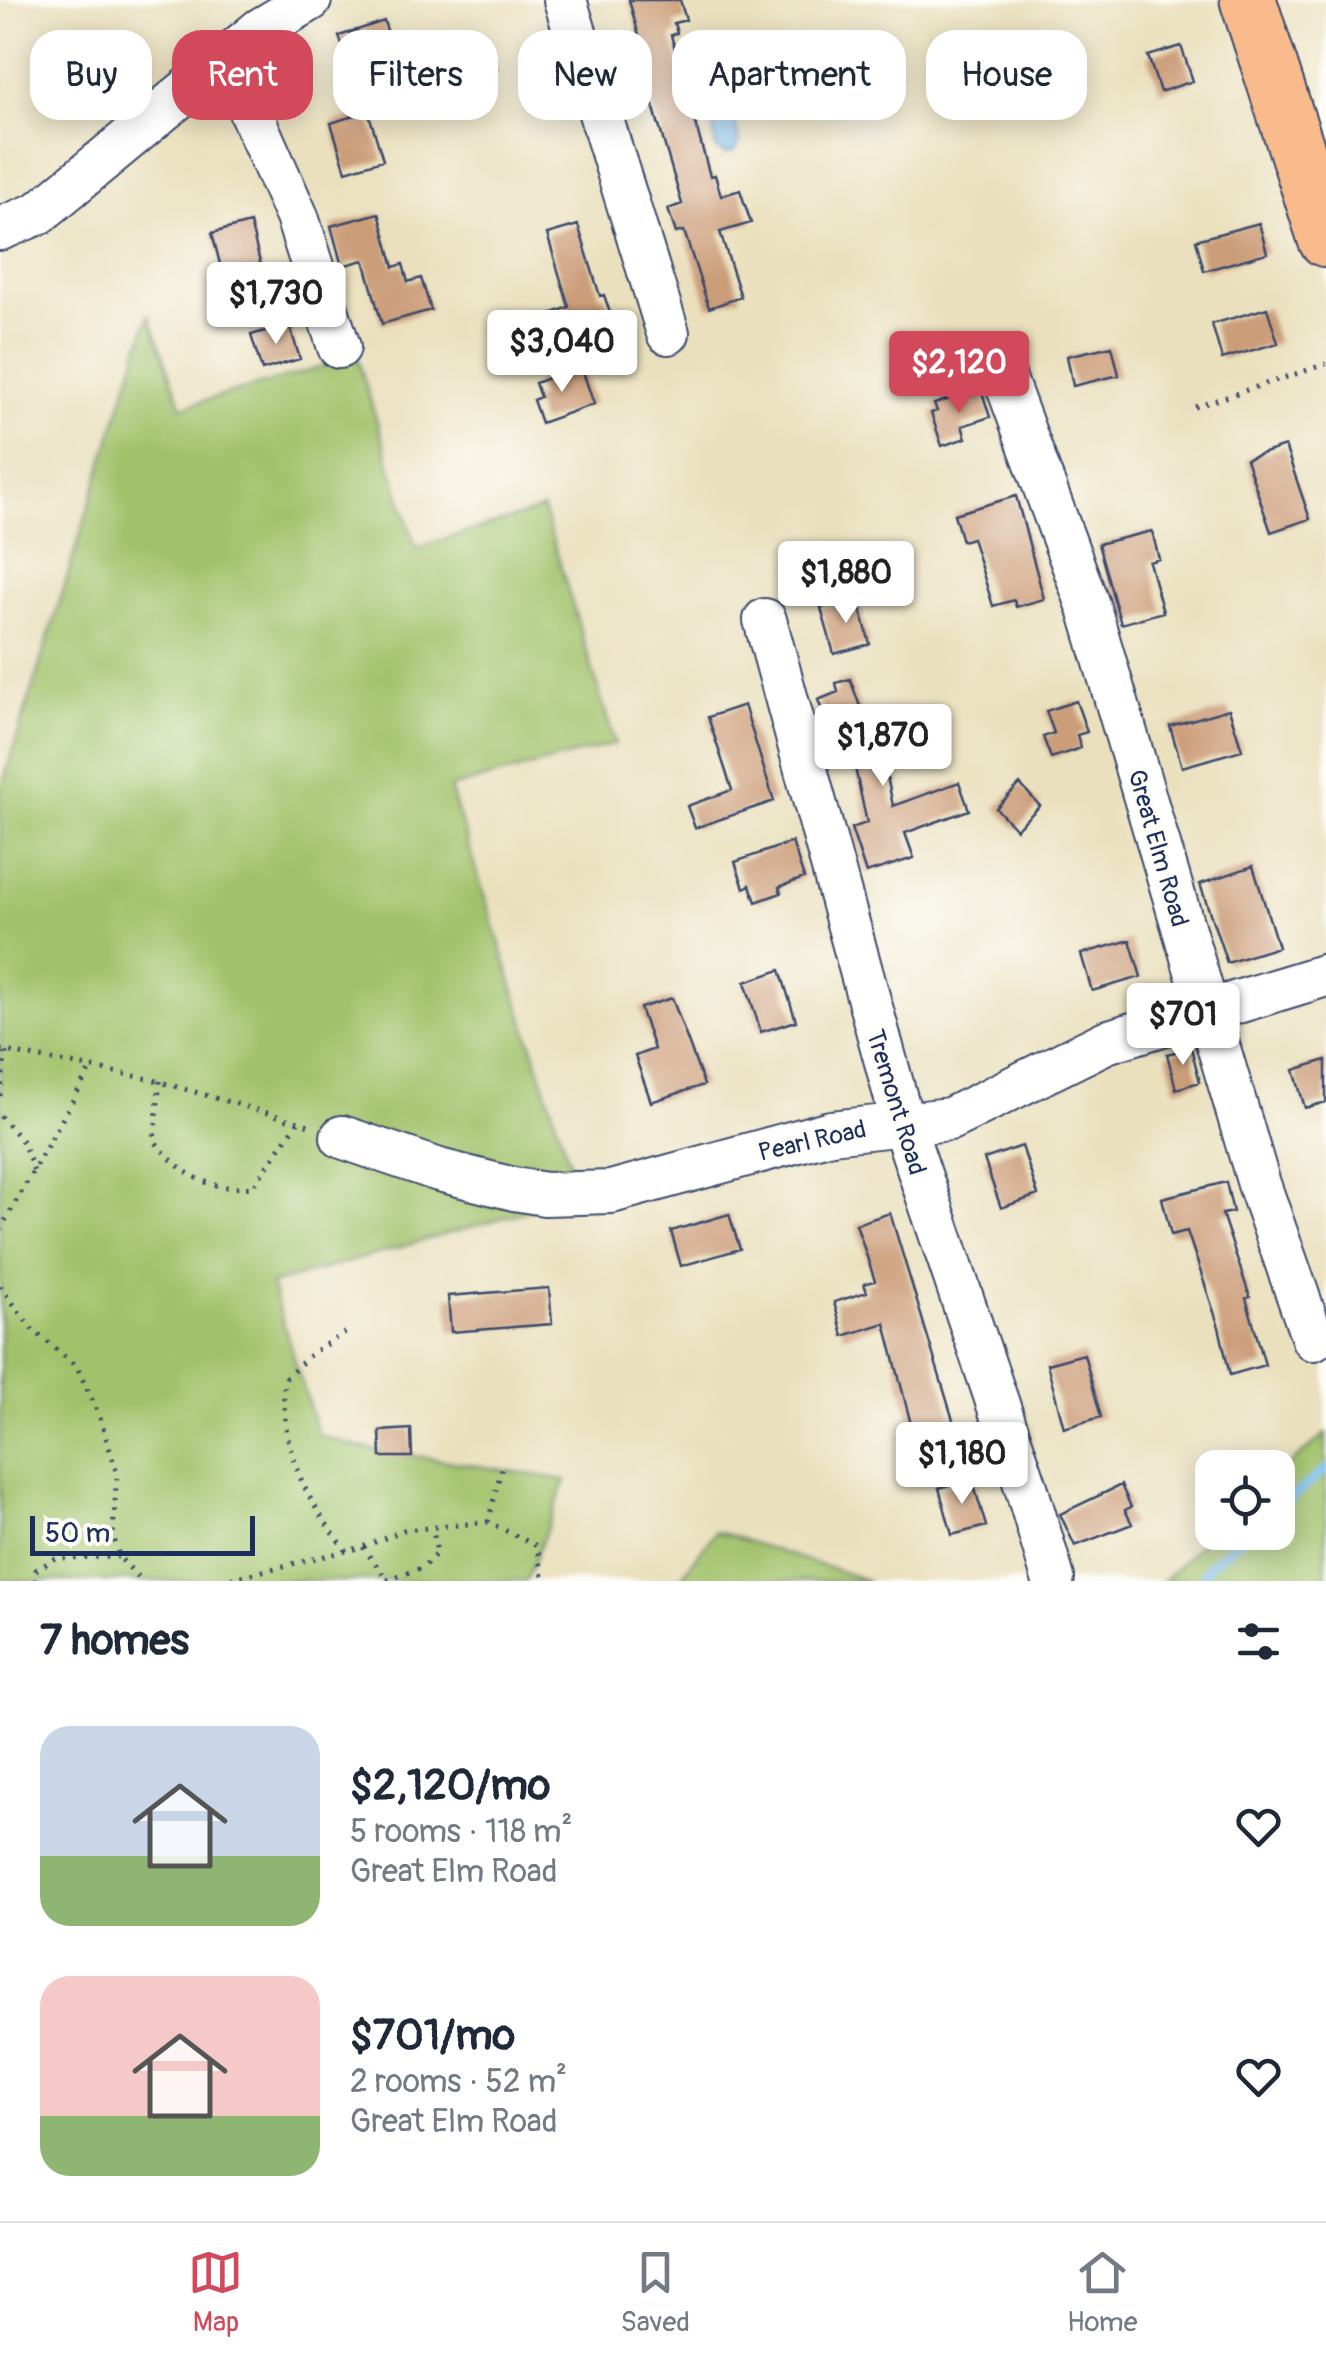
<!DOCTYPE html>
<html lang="en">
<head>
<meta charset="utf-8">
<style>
	:root { --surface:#fff; --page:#f2f2f3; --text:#1f2937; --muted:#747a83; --line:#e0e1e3; --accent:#d1495b }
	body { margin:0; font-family:Pangolin,sans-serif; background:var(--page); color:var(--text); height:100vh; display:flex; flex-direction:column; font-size:38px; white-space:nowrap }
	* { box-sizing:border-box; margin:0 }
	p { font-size:32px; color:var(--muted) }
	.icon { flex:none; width:55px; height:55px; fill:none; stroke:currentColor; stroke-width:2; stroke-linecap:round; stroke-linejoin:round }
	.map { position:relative; height:1581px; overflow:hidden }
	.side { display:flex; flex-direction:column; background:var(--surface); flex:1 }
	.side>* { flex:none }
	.guide { position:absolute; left:30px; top:30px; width:1268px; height:90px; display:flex; gap:20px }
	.tools { position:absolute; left:1195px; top:1450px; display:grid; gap:20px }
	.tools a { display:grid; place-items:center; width:100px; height:100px; border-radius:20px; background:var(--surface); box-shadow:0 5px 25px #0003; font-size:50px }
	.scale { position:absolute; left:30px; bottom:25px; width:225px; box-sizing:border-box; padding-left:10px; border:5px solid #1b2f5e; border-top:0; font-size:28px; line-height:35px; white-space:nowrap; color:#1b2f5e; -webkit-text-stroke:8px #fdfcf7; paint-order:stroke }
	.price { position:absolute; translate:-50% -85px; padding:0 22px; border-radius:10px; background:#fff; color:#222; font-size:32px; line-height:65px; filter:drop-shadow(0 2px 5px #0008) }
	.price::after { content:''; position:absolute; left:50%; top:60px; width:30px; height:22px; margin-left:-15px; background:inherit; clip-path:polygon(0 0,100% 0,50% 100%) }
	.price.on { background:var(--accent); color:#fff }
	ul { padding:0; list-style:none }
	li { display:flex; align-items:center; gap:30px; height:250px; padding:0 40px }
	li span { display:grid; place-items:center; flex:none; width:280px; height:200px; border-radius:30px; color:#555 }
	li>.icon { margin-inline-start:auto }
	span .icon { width:120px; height:120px; fill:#fffc; stroke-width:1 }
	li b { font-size:42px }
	h2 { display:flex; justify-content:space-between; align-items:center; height:120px; padding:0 40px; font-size:42px }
	.pill { padding:0 35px; border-radius:30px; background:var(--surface); box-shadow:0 5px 25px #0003; font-size:35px; line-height:90px }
	.pill.on { background:var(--accent); color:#fff }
	.tab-bar { display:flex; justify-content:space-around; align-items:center; height:140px; border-top:2px solid var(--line); background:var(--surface); font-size:28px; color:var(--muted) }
	.tab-bar a { display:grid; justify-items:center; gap:5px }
	.tab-bar .on { color:var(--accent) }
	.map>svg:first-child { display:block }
</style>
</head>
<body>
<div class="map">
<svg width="1326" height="1581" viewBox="0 0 1326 1581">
	<rect width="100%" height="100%" fill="#fdfcf7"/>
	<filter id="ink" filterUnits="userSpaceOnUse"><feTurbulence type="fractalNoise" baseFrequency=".01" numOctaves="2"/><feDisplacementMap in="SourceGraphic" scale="20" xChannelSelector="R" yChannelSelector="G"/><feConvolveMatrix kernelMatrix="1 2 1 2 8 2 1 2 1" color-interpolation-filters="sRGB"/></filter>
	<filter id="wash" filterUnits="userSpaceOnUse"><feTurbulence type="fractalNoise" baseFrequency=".0048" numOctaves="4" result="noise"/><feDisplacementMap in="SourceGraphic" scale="40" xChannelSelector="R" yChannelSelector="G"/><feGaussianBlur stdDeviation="2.25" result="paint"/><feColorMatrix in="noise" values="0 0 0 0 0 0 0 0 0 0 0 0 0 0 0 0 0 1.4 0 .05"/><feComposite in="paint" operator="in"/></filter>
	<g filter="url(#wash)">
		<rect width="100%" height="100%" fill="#eae0bd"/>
		<path fill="#a1c26a" stroke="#5e7864" stroke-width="2.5" d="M149,315L182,407L357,357L416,548L543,509L615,744L450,788L580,1196L271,1284L318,1435L359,1447L566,1480L526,1581H0V792Z
			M1326,1434V1581H1163L1212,1532H1278V1474Z
			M716,1531L869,1581H678Z"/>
		<path fill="#7bbff2" stroke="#4b77a8" stroke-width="2.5" d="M719,114L735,123L740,142L735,151L725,154L716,148L713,123Z"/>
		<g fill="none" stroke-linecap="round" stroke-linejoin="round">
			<path stroke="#7bbff2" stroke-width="9" d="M1278,1509L1326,1469
				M1201,1581L1210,1564L1249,1532"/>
		</g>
		<g id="blocks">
			<path fill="#cc9d79" d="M629,0H680L686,20L674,23L677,33L671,35L710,176L715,175L721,196L740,190L751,223L720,232L741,297L709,308L684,231L676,233L668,209L682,204L645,78L650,76Z
				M384,21L398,65L376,72L371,58L349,66L339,36Z
				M484,33L497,69L446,87L434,51Z
				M1181,46L1193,81L1160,92L1148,56Z
				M368,111L383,160L346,171L331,123Z
				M379,213L394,267L403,264L408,282L421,278L431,310L382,324L364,260L342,266L331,226Z
				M250,223L264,278L226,287L212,233Z
				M1259,223L1267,253L1204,271L1196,240Z
				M578,225L600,296L604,295L617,333L565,352L551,314L569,307L547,234Z
				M1267,308L1278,343L1222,359L1212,324Z
				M289,324L300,359L262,370L251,335Z
				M1112,346L1119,375L1073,386L1067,356Z
				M581,366L594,404L541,423L533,400L540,397L535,383Z
				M981,389L990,417L962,426L966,438L942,446L931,413L937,411L934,404Z
				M1285,446L1310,519L1271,532L1246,459Z
				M1016,496L1044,599L1016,607L1014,600L993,606L972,538L962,541L954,514Z
				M1152,531L1159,559L1149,562L1163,612L1121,624L1098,544Z
				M858,598L870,644L834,654L821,608Z
				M850,679L875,747L881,746L893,806L959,782L969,810L905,833L914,858L866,873L851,828L867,823L847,731L833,737L818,700L838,692L836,683Z
				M1076,701L1087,732L1077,735L1081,748L1051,758L1043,737L1054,733L1046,711Z
				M744,705L774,801L695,828L687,806L732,790L708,717Z
				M1229,709L1242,750L1182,767L1170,726Z
				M1020,784L1040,806L1016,829L996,808Z
				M792,842L804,878L779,887L781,893L756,902L750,885L744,888L735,862Z
				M1253,866L1278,947L1227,963L1200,884Z
				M1130,940L1141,977L1092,991L1081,954Z
				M780,970L796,1021L761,1032L745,982Z
				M672,998L704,1085L651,1102L635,1056L654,1049L640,1008Z
				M1191,1048L1200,1082L1176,1089L1167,1054Z
				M1326,1060V1102L1305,1108L1294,1070Z
				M1022,1146L1038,1195L1001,1208L984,1159Z
				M1226,1182L1233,1212L1222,1214L1250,1297L1246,1298L1265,1365L1230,1375L1219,1327L1187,1231L1171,1235L1162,1198Z
				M890,1213L956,1430L915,1440L885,1323L843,1336L834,1302L867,1292L864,1284L875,1281L856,1224Z
				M729,1214L740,1249L681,1266L671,1231Z
				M549,1288L552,1324L451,1332L448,1296Z
				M1084,1354L1101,1417L1064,1428L1047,1364Z
				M411,1429L412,1457H381L380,1431Z
				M972,1479L986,1526L952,1535L939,1488Z
				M1121,1485L1131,1507L1125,1510L1132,1524L1075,1546L1060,1514Z"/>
		</g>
	</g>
	<g filter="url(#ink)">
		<use href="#blocks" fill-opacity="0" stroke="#3a4a6c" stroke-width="2.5"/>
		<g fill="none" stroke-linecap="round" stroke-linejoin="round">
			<g stroke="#3a4a6c" stroke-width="46">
				<path id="minor" d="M565,0L668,333
					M226,57L297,217L339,347
					M0,229L39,213L261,29L310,0
					M998,360L1089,608L1259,1184L1313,1339
					M765,620L903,1124L1026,1487L1053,1578
					M342,1137L439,1170L514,1189L545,1194L611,1192L831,1132L950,1119L1106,1042L1326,975"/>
			</g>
			<g stroke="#3a4a6c" stroke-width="59">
				<path id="major" d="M1248,0L1326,239"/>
			</g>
			<path stroke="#3a4a6c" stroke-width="5" stroke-dasharray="2.5 8" stroke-linecap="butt" d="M1195,407L1326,364
				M0,1050L150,1079L312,1126
				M160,1081L154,1140C181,1175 208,1191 253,1187L298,1122
				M0,1096L6,1051
				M0,1116L23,1142L34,1172
				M0,1230L91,1068
				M0,1286L32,1329L77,1367L99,1415L117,1473L113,1534L119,1557L142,1581
				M488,1522L503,1463
				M363,1547L388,1581
				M347,1551C303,1497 281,1451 284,1380L313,1352L350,1330
				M387,1580L422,1568L437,1553L433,1530
				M36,1581V1570L56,1558L118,1557
				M221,1581L363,1547L404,1530L488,1522L537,1546L544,1581"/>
			<use href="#minor" stroke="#fff" stroke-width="42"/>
			<use href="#major" stroke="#fabb8c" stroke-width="55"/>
		</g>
	</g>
	<g text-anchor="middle" stroke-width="8" stroke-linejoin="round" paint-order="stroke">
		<g font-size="25" fill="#1b2f5e" stroke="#fdfcf7">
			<text transform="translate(1159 848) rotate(74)" y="9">Great Elm Road</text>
			<text transform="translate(897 1102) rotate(73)" y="9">Tremont Road</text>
			<text transform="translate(812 1140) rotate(-13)" y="9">Pearl Road</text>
		</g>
	</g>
</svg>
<div class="tools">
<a><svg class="icon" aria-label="locate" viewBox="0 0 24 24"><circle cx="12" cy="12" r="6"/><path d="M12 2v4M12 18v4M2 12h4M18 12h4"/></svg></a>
</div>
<div class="scale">50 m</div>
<b class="price" style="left:276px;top:347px">$1,730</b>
<b class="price" style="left:562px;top:395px">$3,040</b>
<b class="price on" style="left:959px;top:416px">$2,120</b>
<b class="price" style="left:846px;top:626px">$1,880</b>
<b class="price" style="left:883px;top:789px">$1,870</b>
<b class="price" style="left:1183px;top:1068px">$701</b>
<b class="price" style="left:962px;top:1507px">$1,180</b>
<div class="guide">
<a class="pill">Buy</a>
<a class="pill on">Rent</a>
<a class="pill">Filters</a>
<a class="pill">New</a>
<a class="pill">Apartment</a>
<a class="pill">House</a>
</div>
</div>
<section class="side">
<h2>7 homes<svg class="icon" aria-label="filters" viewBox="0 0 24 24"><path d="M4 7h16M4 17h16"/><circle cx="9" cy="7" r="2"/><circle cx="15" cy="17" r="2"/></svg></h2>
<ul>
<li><span style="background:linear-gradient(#c9d6e8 65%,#8fb573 0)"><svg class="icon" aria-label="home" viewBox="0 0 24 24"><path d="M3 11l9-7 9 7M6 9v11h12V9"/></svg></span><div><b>$2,120/mo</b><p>5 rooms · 118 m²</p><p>Great Elm Road</p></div><svg class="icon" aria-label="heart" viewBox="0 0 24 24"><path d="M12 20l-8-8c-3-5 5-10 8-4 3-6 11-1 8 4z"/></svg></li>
<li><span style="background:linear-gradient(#f6c9c9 70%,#8fb573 0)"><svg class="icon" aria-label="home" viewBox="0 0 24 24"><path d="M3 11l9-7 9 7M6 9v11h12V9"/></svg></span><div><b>$701/mo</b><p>2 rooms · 52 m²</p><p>Great Elm Road</p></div><svg class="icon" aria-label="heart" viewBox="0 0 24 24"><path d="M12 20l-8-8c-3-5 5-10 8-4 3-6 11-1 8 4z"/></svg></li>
</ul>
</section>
<nav class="tab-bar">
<a class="on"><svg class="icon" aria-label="map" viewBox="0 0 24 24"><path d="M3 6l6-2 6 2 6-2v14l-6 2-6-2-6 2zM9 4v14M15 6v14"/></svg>Map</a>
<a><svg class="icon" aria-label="saved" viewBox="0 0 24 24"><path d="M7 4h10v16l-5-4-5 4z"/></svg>Saved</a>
<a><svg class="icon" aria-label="home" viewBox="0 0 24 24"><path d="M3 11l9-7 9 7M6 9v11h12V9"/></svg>Home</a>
</nav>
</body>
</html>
